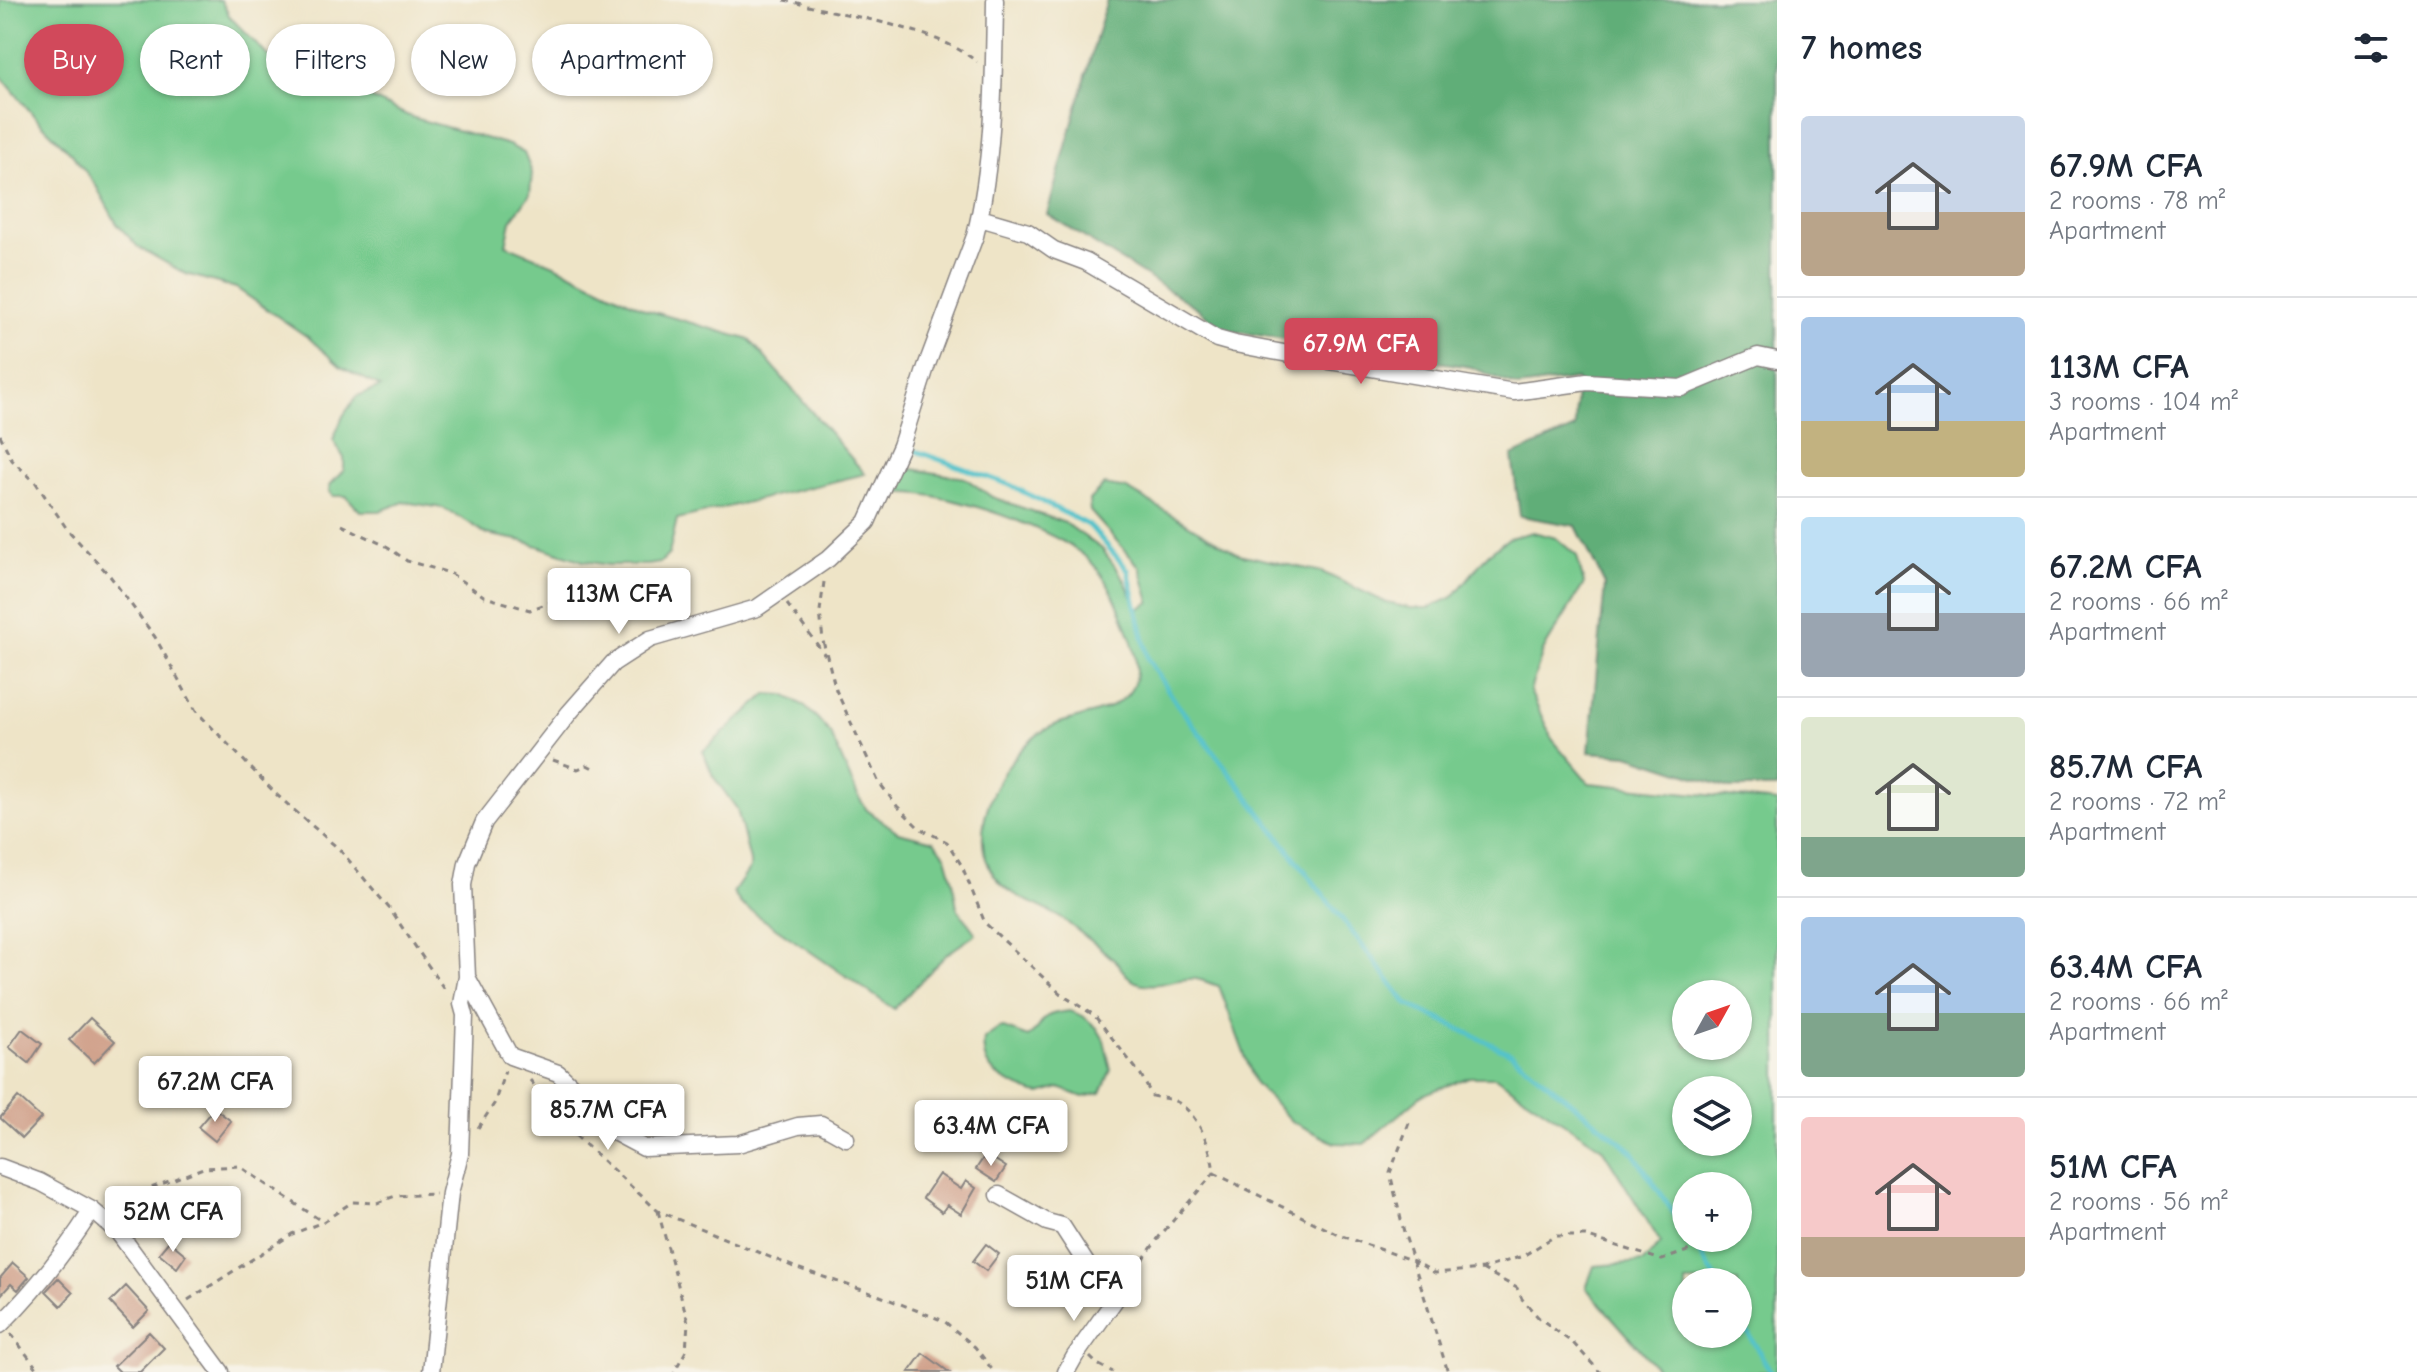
<!DOCTYPE html>
<html lang="en">
<head>
<meta charset="utf-8">
<style>
	:root { --surface:#fff; --page:#f2f2f3; --text:#1f2937; --muted:#747a83; --line:#e0e1e3; --accent:#d1495b }
	body { margin:0; font-family:"Comic Neue",sans-serif; background:var(--page); color:var(--text); height:100vh; display:flex; flex-direction:column; font-size:30px; white-space:nowrap }
	* { box-sizing:border-box; margin:0 }
	p { font-size:26px; color:var(--muted) }
	.icon { flex:none; width:44px; height:44px; fill:none; stroke:currentColor; stroke-width:2; stroke-linecap:round; stroke-linejoin:round }
	.map { position:relative; flex:1; overflow:hidden }
	.side { display:flex; flex-direction:column; background:var(--surface); width:640px }
	.side>* { flex:none }
	.top-card { position:absolute; left:24px; top:24px; width:760px; height:72px; display:flex; gap:16px }
	.needle { width:52px; rotate:50deg }
	.tools { position:absolute; left:1672px; top:980px; display:grid; gap:16px }
	.tools a { display:grid; place-items:center; width:80px; height:80px; border-radius:50%; background:var(--surface); box-shadow:0 2px 6px #0004; font-size:40px }
	.price { position:absolute; translate:-50% -68px; padding:0 18px; border-radius:8px; background:#fff; color:#222; font-size:26px; line-height:52px; filter:drop-shadow(0 2px 4px #0008) }
	.price::after { content:''; position:absolute; left:50%; top:48px; width:24px; height:18px; margin-left:-12px; background:inherit; clip-path:polygon(0 0,100% 0,50% 100%) }
	.price.current { background:var(--accent); color:#fff }
	ul { padding:0; list-style:none }
	li { display:flex; align-items:center; gap:24px; height:200px; padding:0 24px }
	li+li { border-top:2px solid var(--line) }
	li span { display:grid; place-items:center; flex:none; width:224px; height:160px; border-radius:8px; color:#555 }
	li>.icon { margin-inline-start:auto }
	span .icon { width:96px; height:96px; fill:#fffc; stroke-width:1 }
	li b { font-size:34px }
	h2 { display:flex; justify-content:space-between; align-items:center; height:96px; padding:0 24px; font-size:34px }
	.pill { padding:0 28px; border-radius:36px; background:var(--surface); box-shadow:0 2px 6px #0004; font-size:28px; line-height:72px }
	.pill.current { background:var(--accent); color:#fff }
	main { display:flex; flex:1; min-height:0 }
	.map>svg:first-child { display:block }
</style>
</head>
<body>
<main>
<div class="map">
<svg width="1777" height="1372" viewBox="0 0 1777 1372">
	<rect width="100%" height="100%" fill="#f7f3e8"/>
	<filter id="ink" filterUnits="userSpaceOnUse"><feTurbulence type="fractalNoise" baseFrequency=".0125" numOctaves="2"/><feDisplacementMap in="SourceGraphic" scale="16" xChannelSelector="R" yChannelSelector="G"/><feConvolveMatrix kernelMatrix="1 2 1 2 8 2 1 2 1" color-interpolation-filters="sRGB"/></filter>
	<filter id="wash" filterUnits="userSpaceOnUse"><feTurbulence type="fractalNoise" baseFrequency=".006" numOctaves="4" result="noise"/><feDisplacementMap in="SourceGraphic" scale="32" xChannelSelector="R" yChannelSelector="G"/><feGaussianBlur stdDeviation="1.8" result="paint"/><feColorMatrix in="noise" values="0 0 0 0 0 0 0 0 0 0 0 0 0 0 0 0 0 1.4 0 .05"/><feComposite in="paint" operator="in"/></filter>
	<g filter="url(#wash)">
		<rect width="100%" height="100%" fill="#eee4c7"/>
		<path fill="#76ca8d" stroke="#4c7664" stroke-width="2" fill-rule="evenodd" d="M0,0H221L230,17L268,56L300,65L411,117L509,145L524,153L532,173L530,194L511,221L506,245L559,267L647,310L750,340L865,474L677,519L669,554L660,563L648,565H608L583,561L523,541L486,534L465,520L443,508L404,502L380,511H360L346,496H333L329,491L330,485L344,470V458L333,440L343,416L357,396L381,387L341,367L309,338L236,288L186,274L138,247L117,224L95,184L71,153L35,117L0,75Z
			M901,467L965,478L992,497L1065,523L1102,549L1123,577L1138,609L1150,602L1140,567L1090,511L1089,500L1104,485L1127,489L1239,554L1322,572L1387,603L1410,608H1429L1453,597L1488,554L1509,538L1533,532L1556,538L1577,556L1584,584L1543,651L1530,691L1552,739L1589,783L1777,802V1372H1660L1586,1288L1594,1266L1643,1262L1661,1243L1602,1148L1495,1077H1469L1422,1095L1364,1144L1335,1143L1291,1121L1255,1083L1219,986C1211,984 1203,980 1196,979C1177,977 1154,990 1136,982C1127,979 1122,968 1115,961C1101,947 1084,936 1068,923C1051,909 1028,904 1010,891C960,856 988,783 1023,748C1032,738 1044,729 1057,724C1081,715 1111,713 1128,694C1141,679 1136,652 1130,636C1120,609 1111,583 1091,562C1061,530 944,491 901,493L893,483V476ZM1686,994H1738V1046H1686ZM1686,1090H1738V1142H1686ZM1686,1186H1738V1238H1686ZM1686,1282H1738V1334H1686Z
			M767,694L784,695L803,705L818,719L830,733L858,796L867,810L898,832L934,841L946,856L953,881L957,908L976,934L947,954L894,1009L741,904L733,893L750,868V861L737,809L713,776L703,751Z
			M1070,1011L1083,1016L1097,1028L1104,1040L1111,1070L1101,1093L1083,1097L1059,1088L1041,1094L1034,1093C1008,1082 979,1075 984,1039L1001,1027L1028,1037C1050,1022 1033,1015 1070,1011Z"/>
		<path fill="#60ae78" stroke="#41685a" stroke-width="2" d="M1107,0H1777V788H1729L1628,755L1589,752L1605,585L1576,526L1520,516L1512,456L1575,428L1577,379L1518,387L1471,367L1224,330L1197,308L1047,214Z"/>
		<g fill="none" stroke-linecap="round" stroke-linejoin="round">
			<path stroke="#54c2ca" stroke-width="5" d="M902,446L1010,485L1090,526L1128,570L1148,659L1177,704L1407,1004L1510,1053L1632,1151L1686,1231
				M1691,1238L1718,1282
				M1738,1316L1771,1372"/>
		</g>
		<g id="blocks">
			<path fill="#d1a38d" d="M90,1018L115,1041L94,1063L69,1040Z
				M22,1029L42,1044L29,1063L9,1047Z
				M18,1097L41,1118L22,1138L0,1118Z
				M214,1108L231,1121L215,1141L198,1127Z
				M986,1154L1006,1167L996,1182L976,1169Z
				M939,1174L961,1189L966,1181L976,1188L961,1214L947,1205L942,1212L923,1198Z
				M169,1241L186,1255L177,1268L159,1253Z
				M986,1244L999,1254L986,1271L973,1261Z
				M13,1263L29,1277L18,1290L11,1284L0,1296V1278Z
				M58,1278L73,1293L61,1306L46,1291Z
				M126,1286L149,1311L133,1327L110,1302Z
				M149,1332L164,1348L140,1372H120L114,1366Z
				M923,1353L949,1372H909Z"/>
		</g>
	</g>
	<g filter="url(#ink)">
		<use href="#blocks" fill-opacity="0" stroke="#888381" stroke-width="2"/>
		<g fill="none" stroke-linecap="round" stroke-linejoin="round">
			<g stroke="#888381" stroke-width="19">
				<path id="minor" d="M980,218L1028,232L1054,250L1086,262L1217,339L1235,344L1305,357L1514,392L1587,382L1681,388L1758,356L1777,360
					M467,977L510,1056L558,1073L577,1091L596,1114L614,1132L644,1148L738,1144L798,1126L821,1124L846,1138
					M0,1167L40,1182L92,1210L118,1232L221,1372
					M999,1195L1047,1222L1062,1226L1091,1271L1117,1297L1075,1356L1066,1372
					M0,1325C35,1290 66,1251 92,1210
					M431,1372L450,1193L460,1154L465,1015L462,1004L467,977L463,885L467,863L484,822L569,713L613,663L650,639L757,608L828,559L867,522L901,446L926,367L975,236C994,161 994,77 995,0"/>
			</g>
			<path stroke="#888381" stroke-width="3" stroke-dasharray="6 6" stroke-linecap="butt" d="M784,0C792,1 800,4 808,6C856,17 940,30 977,62
				M0,435L12,460L36,483L67,529L110,576L155,637L196,711L278,796L340,850L389,908L447,993
				M342,525L388,547L407,561L450,573L485,597L530,610L558,599L597,598L632,605L666,618
				M824,582L820,611L823,641L836,690L878,781L897,806L919,828L947,842L962,866L985,923L1062,995L1094,1015L1141,1075L1152,1096C1160,1098 1170,1098 1177,1102C1199,1114 1212,1150 1214,1173L1159,1237L1126,1284
				M787,604L825,655
				M553,760L578,769L587,765L593,768
				M530,1080L576,1136L658,1211L794,1267L880,1296L944,1321L975,1347L994,1372
				M1409,1123L1390,1173L1404,1232L1448,1372
				M478,1128L494,1104L505,1071
				M1214,1173L1339,1235L1414,1261L1435,1273L1482,1269L1523,1256L1555,1236H1585L1662,1260L1690,1250
				M107,1205L203,1168L239,1166L323,1222L352,1202L377,1203L395,1196L436,1194
				M658,1211L688,1322L686,1351L674,1372
				M1482,1269L1517,1288L1522,1299L1538,1317L1574,1344L1600,1372
				M188,1300L292,1234L323,1222
				M11,1334L40,1372
				M1090,1357L1097,1364L1113,1372"/>
			<use href="#minor" stroke="#fff" stroke-width="16"/>
		</g>
	</g>
</svg>
<div class="tools">
<a><svg class="needle" viewBox="-14 -14 28 28"><path d="M0-13l5 13h-10z" fill="#e53935"/><path d="M0 13l5-13h-10z" fill="#747a83"/></svg></a>
<a><svg class="icon" aria-label="layers" viewBox="0 0 24 24"><path d="M12 4l9 5-9 5-9-5zM3 14l9 5 9-5"/></svg></a>
<a>+</a>
<a>−</a>
</div>
<b class="price current" style="left:1361px;top:386px">67.9M CFA</b>
<b class="price" style="left:619px;top:636px">113M CFA</b>
<b class="price" style="left:215px;top:1124px">67.2M CFA</b>
<b class="price" style="left:608px;top:1152px">85.7M CFA</b>
<b class="price" style="left:991px;top:1168px">63.4M CFA</b>
<b class="price" style="left:173px;top:1254px">52M CFA</b>
<b class="price" style="left:1074px;top:1323px">51M CFA</b>
<div class="top-card">
<a class="pill current">Buy</a>
<a class="pill">Rent</a>
<a class="pill">Filters</a>
<a class="pill">New</a>
<a class="pill">Apartment</a>
</div>
</div>
<section class="side">
<h2>7 homes<svg class="icon" aria-label="filters" viewBox="0 0 24 24"><path d="M4 7h16M4 17h16"/><circle cx="9" cy="7" r="2"/><circle cx="15" cy="17" r="2"/></svg></h2>
<ul>
<li><span style="background:linear-gradient(#c9d6e8 60%,#b9a48a 0)"><svg class="icon" aria-label="home" viewBox="0 0 24 24"><path d="M3 11l9-7 9 7M6 9v11h12V9"/></svg></span><div><b>67.9M CFA</b><p>2 rooms · 78 m²</p><p>Apartment</p></div></li>
<li><span style="background:linear-gradient(#a9c7e8 65%,#c2b280 0)"><svg class="icon" aria-label="home" viewBox="0 0 24 24"><path d="M3 11l9-7 9 7M6 9v11h12V9"/></svg></span><div><b>113M CFA</b><p>3 rooms · 104 m²</p><p>Apartment</p></div></li>
<li><span style="background:linear-gradient(#bfe0f5 60%,#9aa5b1 0)"><svg class="icon" aria-label="home" viewBox="0 0 24 24"><path d="M3 11l9-7 9 7M6 9v11h12V9"/></svg></span><div><b>67.2M CFA</b><p>2 rooms · 66 m²</p><p>Apartment</p></div></li>
<li><span style="background:linear-gradient(#dfe7d0 75%,#7fa58c 0)"><svg class="icon" aria-label="home" viewBox="0 0 24 24"><path d="M3 11l9-7 9 7M6 9v11h12V9"/></svg></span><div><b>85.7M CFA</b><p>2 rooms · 72 m²</p><p>Apartment</p></div></li>
<li><span style="background:linear-gradient(#a9c7e8 60%,#7fa58c 0)"><svg class="icon" aria-label="home" viewBox="0 0 24 24"><path d="M3 11l9-7 9 7M6 9v11h12V9"/></svg></span><div><b>63.4M CFA</b><p>2 rooms · 66 m²</p><p>Apartment</p></div></li>
<li><span style="background:linear-gradient(#f6c9c9 75%,#b9a48a 0)"><svg class="icon" aria-label="home" viewBox="0 0 24 24"><path d="M3 11l9-7 9 7M6 9v11h12V9"/></svg></span><div><b>51M CFA</b><p>2 rooms · 56 m²</p><p>Apartment</p></div></li>
</ul>
</section>
</main>
</body>
</html>
